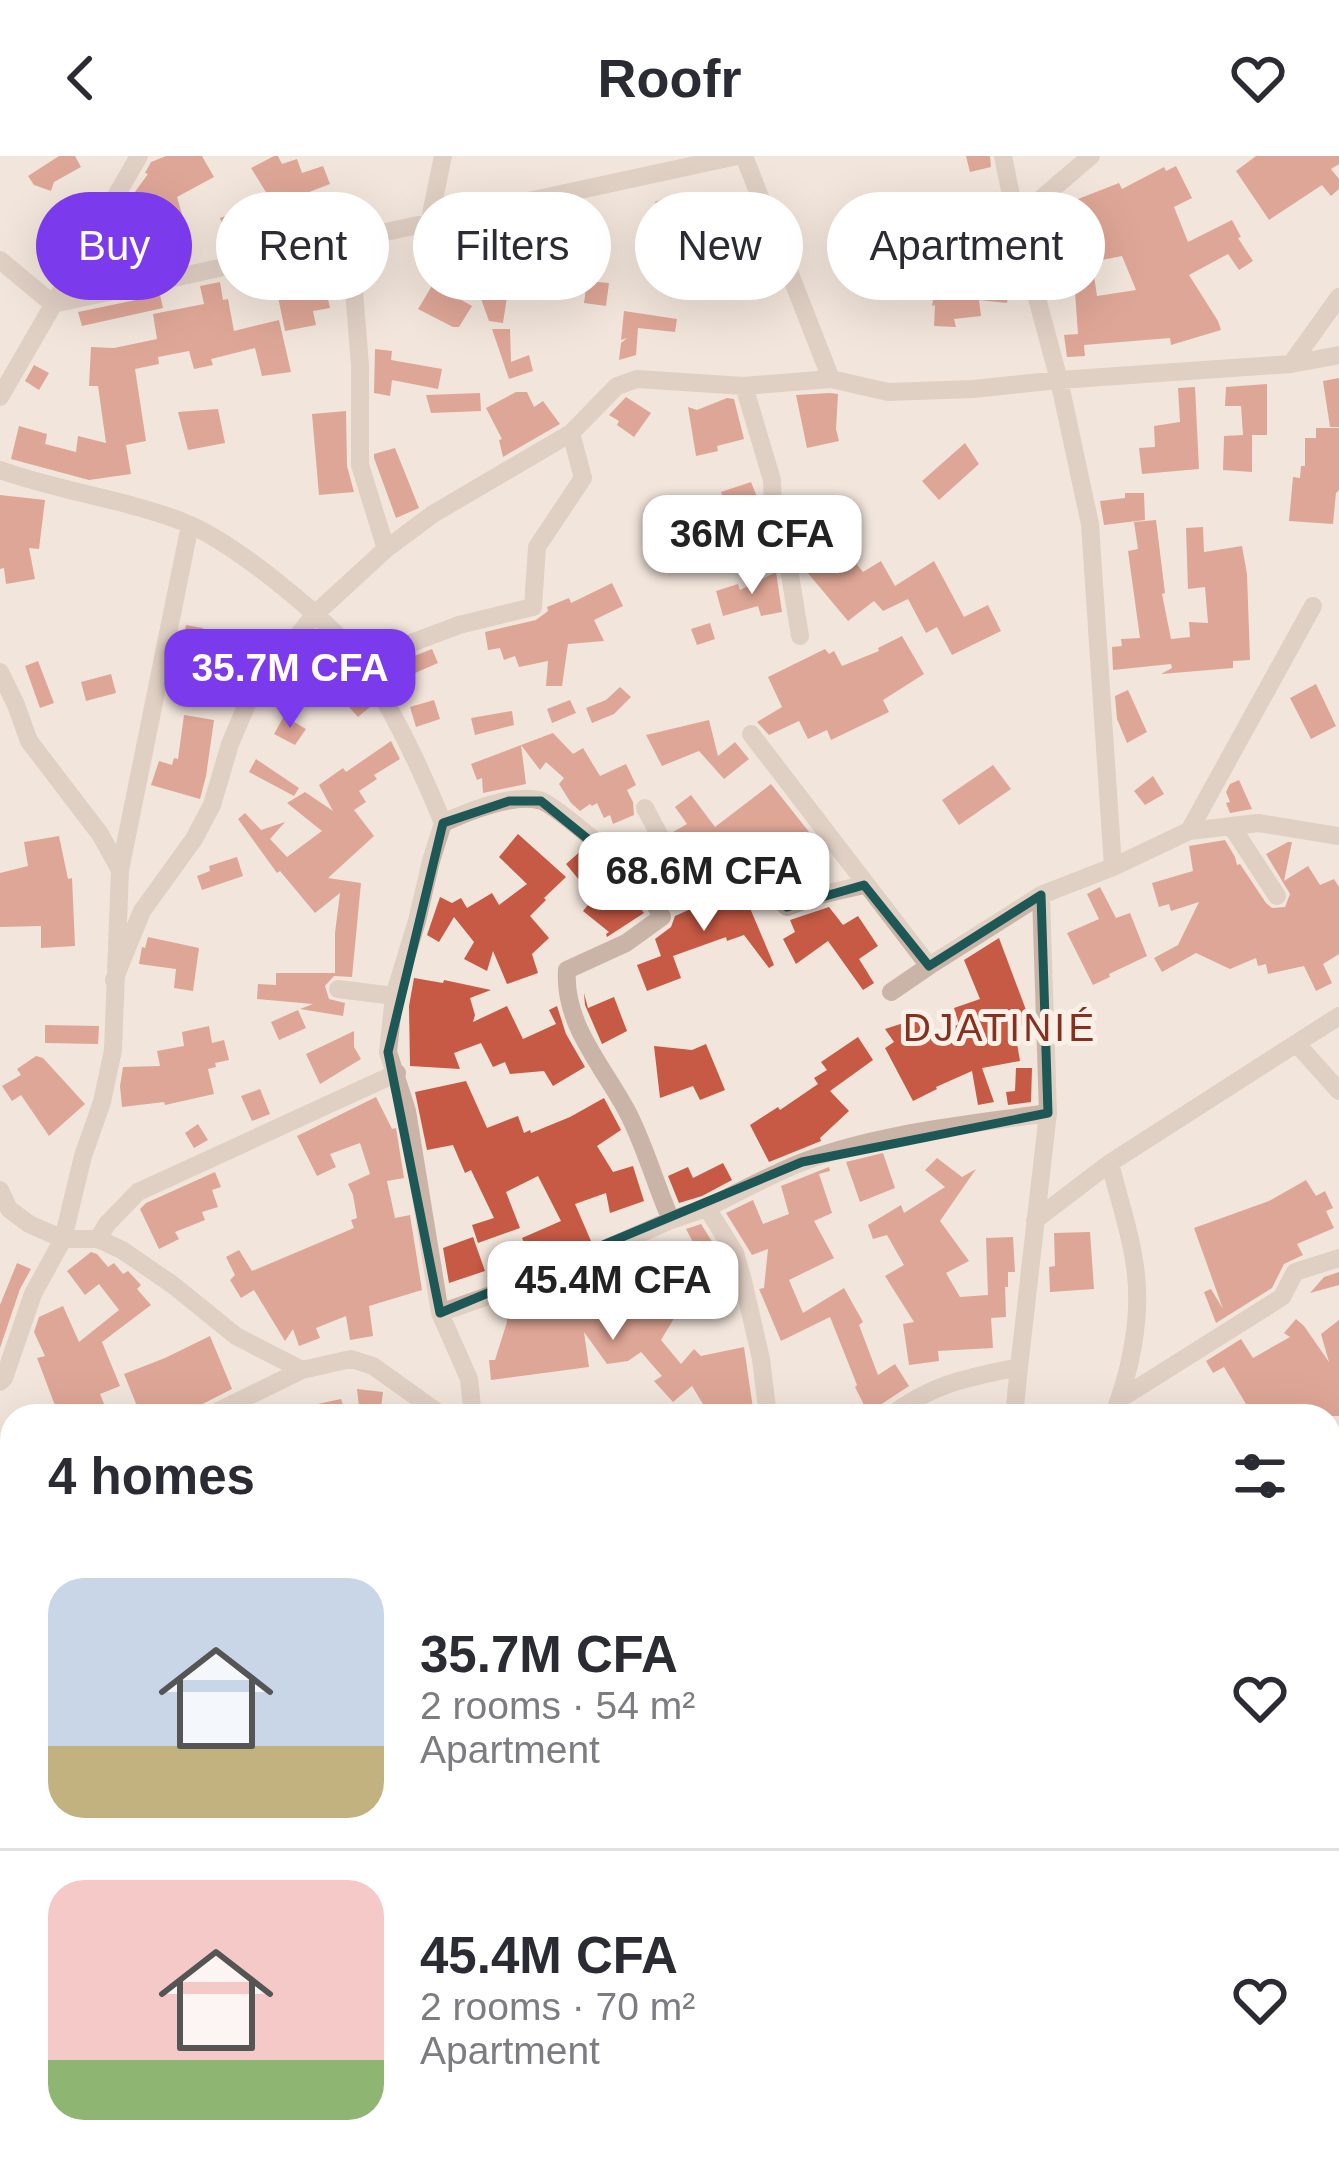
<!DOCTYPE html>
<html lang="en">
<head>
<meta charset="utf-8">
<style>
	:root { --surface:#fff; --page:#f2f2f3; --text:#2b2b33; --muted:#7c7c81; --line:#e1e1e2; --accent:#7c3aed }
	body { margin:0; font-family:Helvetica,sans-serif; background:var(--page); color:var(--text); height:100vh; display:flex; flex-direction:column; font-size:45px; white-space:nowrap }
	* { box-sizing:border-box; margin:0 }
	p { font-size:39px; color:var(--muted) }
	.icon { flex:none; width:66px; height:66px; fill:none; stroke:currentColor; stroke-width:2; stroke-linecap:round; stroke-linejoin:round }
	.map { position:relative; flex:1; overflow:hidden }
	.details { position:absolute; left:0px; top:1248px; width:1341px; height:771px; display:flex; flex-direction:column; background:var(--surface); border-radius:36px 36px 0 0; box-shadow:0 12px 48px #0002 }
	.details>* { flex:none }
	.hud { position:absolute; left:36px; top:36px; width:1269px; height:108px; display:flex; gap:24px }
	.price { position:absolute; translate:-50% -102px; padding:0 27px; border-radius:24px; background:#fff; color:#222; font-size:39px; line-height:78px; filter:drop-shadow(0 3px 6px #0008) }
	.price::after { content:''; position:absolute; left:50%; top:72px; width:36px; height:27px; margin-left:-18px; background:inherit; clip-path:polygon(0 0,100% 0,50% 100%) }
	.price.current { background:var(--accent); color:#fff }
	ul { padding:0; list-style:none }
	li { display:flex; align-items:center; gap:36px; height:300px; padding:0 48px }
	li+li { border-top:3px solid var(--line) }
	li span { display:grid; place-items:center; flex:none; width:336px; height:240px; border-radius:36px; color:#555 }
	li>.icon { margin-inline-start:auto }
	span .icon { width:144px; height:144px; fill:#fffc; stroke-width:1 }
	li b { font-size:51px }
	h2 { display:flex; justify-content:space-between; align-items:center; height:144px; padding:0 48px; font-size:51px }
	.tag { padding:0 42px; border-radius:54px; background:var(--surface); box-shadow:0 12px 48px #0002; font-size:42px; line-height:108px }
	.tag.current { background:var(--accent); color:#fff }
	header { display:flex; justify-content:space-between; align-items:center; height:156px; padding:0 48px; background:var(--surface); font-size:54px; font-weight:800 }
	.map>svg:first-child { display:block }
</style>
</head>
<body>
<header><svg class="icon" aria-label="back" viewBox="0 0 24 24"><path d="M15 5l-7 7 7 7"/></svg>Roofr<svg class="icon" aria-label="heart" viewBox="0 0 24 24"><path d="M12 20l-8-8c-3-5 5-10 8-4 3-6 11-1 8 4z"/></svg></header>
<div class="map">
<svg width="1339" height="2018" viewBox="0 0 1339 2018">
	<rect width="100%" height="100%" fill="#f2e5db"/>
	<g fill="none" stroke-linecap="round" stroke-linejoin="round">
		<path stroke="#7aafad" stroke-width="33" d="M1329,1568L1339,1571
			M0,1655L12,1649"/>
	</g>
	<path fill="#c65a44" fill-rule="evenodd" d="M59,0H75L81,11L54,26L51,35L34,29L28,20Z
		M166,0H202L214,21L177,41L184,65L155,71L154,54L132,40L148,18L145,17L151,6Z
		M274,0H278L282,8L297,3L302,17L323,10L330,28L304,38L313,75L292,82L233,95L220,62L236,56L238,60L272,46L251,12Z
		M966,0H990L991,11L970,16Z
		M1256,0H1339V8L1331,13L1339,23V33L1331,40L1322,29L1269,64L1236,15Z
		M1176,10L1192,42L1174,51L1188,86L1232,64L1241,81L1238,82L1253,105L1239,114L1228,98L1189,119L1218,165L1221,174L1171,189L1170,182L1084,189L1085,200L1067,201L1064,179L1078,178L1075,136H1071L1066,109L1082,106L1069,57L1077,54L1073,45L1119,27L1122,33L1164,11L1166,15ZM1122,100L1136,134L1097,140L1092,106Z
		M678,37L688,62L665,71L655,46Z
		M924,60L936,84L898,102L904,103L903,128L852,123V120H849L838,97Z
		M502,98L503,112L511,111L513,134H508L503,167L489,165L476,129L480,100Z
		M298,109L303,133L325,129L330,152L313,155L316,169L285,175L275,126L261,129L259,117Z
		M937,122L1009,134L1007,147L979,144L981,160L954,163L956,171L934,170L935,149L932,150Z
		M587,125L609,127L606,150L584,147Z
		M220,126L223,144L228,143L234,175L279,164L291,216L262,220L255,192L211,203L213,209L194,213L189,195L158,201L159,208L135,213L146,285L126,289L131,318L89,324L11,303L19,270L47,278L45,288L76,296L78,280L106,287L98,230H89L91,191L114,192L157,183L153,158L204,148L200,130Z
		M433,128L472,150L459,171H453L418,153Z
		M160,139L163,152L82,170L78,156Z
		M624,155L677,163L675,176L638,172L636,199L619,204L621,187L627,182L621,184Z
		M492,173H510L511,206L529,199L533,215L509,223Z
		M375,193L392,195L391,204L442,213L438,233L392,224L390,240L374,237Z
		M34,209L49,217L39,234L25,225Z
		M1339,222V271H1330L1323,225Z
		M1267,228V279H1252V316L1223,314L1224,280L1243,279L1241,250H1225L1226,231Z
		M1195,231L1199,313L1142,318L1139,292L1155,291L1154,270L1180,266L1178,232Z
		M516,236H527L534,251L543,245L560,268L503,301L499,284L502,283L486,252Z
		M480,237L481,255L431,257L426,239Z
		M830,237L838,238L836,273L839,285L807,292L796,239Z
		M626,241L651,257L634,281L617,269L619,265L609,259Z
		M727,242L734,243L744,283L717,290L718,295L696,300L688,251L697,254Z
		M218,253L225,287L188,294L178,256Z
		M346,255L347,310L354,336L319,339L312,258Z
		M1316,272H1339V334L1336,337L1333,368L1289,365L1293,321L1300,322L1301,310H1305V282H1316Z
		M965,287L979,308L939,344L922,325Z
		M395,292L419,352L396,362L374,302V298Z
		M751,326L759,346L747,351L760,384L709,400L705,364L680,363L681,341L723,342L721,336Z
		M1125,337H1144L1145,364L1104,369L1100,345L1125,342Z
		M0,339L45,344L39,393L29,392L35,423L6,428L4,412L0,413Z
		M1156,364L1165,437L1162,438L1171,483L1190,481L1189,466L1208,467L1205,431L1188,433L1186,372L1203,371L1204,396L1242,390L1247,418L1250,504L1233,505V512L1161,518L1172,512L1171,508L1113,514L1112,491L1122,490L1121,483L1140,482L1128,395L1138,393L1134,366Z
		M807,384L842,416L855,406L863,416L881,405L895,430L934,405L964,461L988,449L1001,475L952,499L937,471L926,477L908,443L883,455L874,445L848,465L802,410L796,388Z
		M776,416L782,456L761,460L758,450L723,460L716,435L738,428L740,434Z
		M612,427L623,450L594,464L604,485L568,488L562,530H546L548,505L519,511L515,500L504,504L500,492L488,494L485,476L536,464L548,455L547,451L569,442L571,447Z
		M710,467L715,483L697,489L691,473Z
		M186,469L203,472L198,497L181,493Z
		M230,479L259,485L249,519L223,516Z
		M902,480L924,518L883,544L889,556L831,584L827,574L808,583L799,565L769,579L757,566L782,551L768,521L825,493L829,498L834,495L842,510L879,495L878,492Z
		M432,493L438,507L406,521L399,506Z
		M38,505L54,547L40,552L25,510Z
		M111,518L116,537L86,545L81,526Z
		M1316,528L1336,570L1311,583L1290,542Z
		M353,531L370,551L358,561L341,542Z
		M620,531L631,541L614,558L592,567L586,552L606,544Z
		M1128,534L1147,576L1127,587L1117,563L1115,540Z
		M434,544L440,563L416,571L410,551Z
		M570,544L576,557L552,567L547,553Z
		M512,555L514,569L475,579L471,562Z
		M184,559L214,564L206,620L200,643L151,629L159,605L172,609L174,602L178,603Z
		M284,560L306,573L295,589L274,578Z
		M709,564L718,600L735,586L749,603L724,623L699,595L662,610L646,579Z
		M553,577L573,598L583,592L600,620L626,608L636,629L627,634L633,646L634,659L613,668L610,659L604,662L597,647L592,650L590,648L580,655L571,647L559,628L564,622L546,606L540,614L521,589Z
		M391,585L400,603L374,619L377,623L359,635L366,646L354,654L374,680L328,722L361,727L352,821L334,820L325,830L329,843L345,847L343,860L300,853L313,848L257,843L258,828L276,829V817H335V777L340,737L315,757L280,715L277,717L238,663L245,657L261,674L285,666L270,683L287,701L322,675L287,647L305,636L333,655L319,629L343,612L346,616Z
		M521,589L526,628L483,637L482,622L477,624L471,608Z
		M256,603L299,632L294,640L249,616Z
		M993,609L1011,633L959,669L942,644Z
		M1153,620L1164,638L1145,649L1134,635Z
		M1239,624L1252,653L1230,657L1226,647L1230,646L1226,636L1230,628Z
		M771,628L817,686L791,703L805,730L791,735L778,711L774,714L772,708L763,710L735,692L726,691L685,699L673,676L687,668L675,651L691,639L715,671Z
		M518,678L566,721L544,742L546,744L530,760L549,782L532,798L538,817L507,828L493,795L487,815L464,803L474,786L454,761L439,786L427,779L440,741L452,747L461,742L467,752L492,737L499,749L527,728L499,701Z
		M59,680L68,723L72,722L75,790L41,792V770L0,771V717L28,710L24,686Z
		M647,684L657,703L645,712L634,701L641,694L638,692Z
		M1225,684L1235,701L1237,709L1240,708L1266,747L1272,752L1285,751L1290,738L1266,698L1288,686H1292L1284,725L1308,710L1320,729L1334,723L1339,731V798L1323,808L1332,827L1316,835L1304,810L1268,818L1266,808L1258,810L1256,802L1230,813L1196,797L1162,816L1154,802L1178,789L1199,746L1171,755L1169,748L1159,751L1152,727L1193,715L1189,690Z
		M583,693L612,717L644,757L607,781L606,778L609,776L583,755L594,742L566,708Z
		M237,701L243,720L202,734L197,720L210,715L209,710Z
		M744,729L758,741L747,745L774,809L769,812L744,779L727,785L726,781L673,800L681,822L647,835L637,809L661,800L655,783L671,771L675,760Z
		M1100,731L1116,762L1130,757L1147,800L1109,818L1110,821L1093,829L1067,777L1099,763L1087,738Z
		M829,751L843,769L858,760L878,790L859,803L874,827L863,834L828,785L796,808L783,783L795,776L790,764Z
		M148,781L199,792L193,835L174,832L176,813L139,808L142,791L145,792Z
		M999,782L1026,854V869L1014,870L1020,905L982,912L994,946L978,949L972,915L936,931L937,933L913,945L885,892L894,886L885,873L916,863L927,884L959,868L954,852L980,843L964,804Z
		M414,822L443,827L444,824L491,834L470,842L475,859L473,866L507,850L523,883L556,868L549,854L557,850L566,878L585,911L553,930L544,915L510,918L505,906L493,911L481,887L454,897L460,913L410,910L409,850Z
		M584,837L588,852L614,841L627,875L602,888L585,849Z
		M298,854L306,872L279,884L271,866Z
		M45,869L99,870L98,888L45,887Z
		M209,870L212,887L224,884L229,904L215,907L216,911L208,913L214,938L165,949L164,946L122,951L120,930L123,911L160,910L157,895L184,890L182,876Z
		M354,875V891L361,903L320,928L306,898Z
		M858,881L873,904L830,935L849,955L820,982L821,985L769,1006L750,969L778,951L780,954L818,928L814,922L827,914L821,906Z
		M706,888L725,934L700,944L693,930L660,942L654,890L692,894Z
		M36,900L43,902L85,948L49,980L21,939L12,945L2,930L21,919L17,913Z
		M1016,912H1032L1031,946L1008,949L1006,936L1015,935Z
		M466,925L487,972L518,960L524,977L530,974L531,977L570,961L604,942L621,974L597,990L613,1016L633,1010L644,1045L610,1057L606,1037L575,1048L591,1085L564,1096L560,1086L530,1099L522,1082L561,1065L538,1020L506,1036L520,1072L478,1087L472,1069L494,1062L471,1014L465,1017L453,989L427,994L415,936Z
		M260,933L270,958L252,965L241,940Z
		M376,941L392,973L396,972L404,1022L387,1025L395,1062L410,1059L422,1134L369,1150L373,1180L350,1184L346,1160L316,1172L320,1182L299,1190L293,1173L285,1185L254,1134L241,1142L230,1124L235,1119L226,1101L239,1094L252,1115L354,1072L351,1064L357,1062L353,1039L348,1028L370,1018L360,987L330,998L336,1011L317,1020L297,980Z
		M198,968L208,984L194,992L185,977Z
		M883,997L895,1032L860,1046L846,1006Z
		M937,1002L962,1021L976,1013L940,1065L969,1105L946,1117L960,1141L988,1139L986,1082L1013,1081L1015,1116H1008V1131H1005L1006,1161L991,1162L993,1192L938,1195L939,1205L909,1209L903,1168L914,1166L885,1120L904,1109L887,1079L873,1083L868,1069L901,1049L904,1057L945,1031L925,1014Z
		M723,1007L732,1024L702,1040L679,1047L668,1020L688,1011L693,1022Z
		M829,1011L830,1015L819,1018L832,1057L814,1065L834,1102L789,1124L803,1157L844,1132L863,1166L859,1169L878,1219L895,1208L909,1230L871,1255L867,1248L864,1249L855,1231L857,1229L830,1161L781,1185L759,1133L764,1132L768,1093L752,1099L726,1057L753,1044L763,1068L789,1058L781,1030Z
		M215,1016L221,1031L212,1034L218,1051L202,1056L205,1064L175,1076L179,1083L159,1093L140,1053L146,1047Z
		M1306,1024L1316,1040L1325,1035L1333,1052L1326,1055L1334,1072L1297,1088L1303,1099L1284,1108L1272,1132L1216,1167L1204,1136L1211,1133L1223,1153L1194,1072L1269,1045Z
		M701,1068L723,1103L724,1108L719,1111L727,1131L702,1140L691,1111L704,1107L686,1073Z
		M1090,1076L1094,1133L1050,1136L1049,1111L1055,1110L1054,1077Z
		M473,1081L485,1115L449,1127L443,1092Z
		M91,1096L97,1098L108,1111L114,1107L123,1118L128,1115L141,1129L137,1133L151,1149L102,1186L120,1230L100,1238L109,1260H59L37,1202L45,1200L34,1176L39,1161L63,1150L79,1186L119,1154L99,1128L85,1139L67,1115Z
		M17,1107L31,1113L20,1133L0,1192V1149Z
		M594,1113L609,1139L615,1134L627,1160L632,1158L623,1119L655,1159L662,1150L676,1159L661,1184L681,1208L694,1193L701,1200L744,1191L754,1259L709,1258L692,1230L673,1246L654,1225L662,1220L641,1196L628,1205L607,1208L584,1176L589,1211L491,1224L489,1204H495L507,1166L504,1149Z
		M1339,1116V1129L1310,1137L1324,1121Z
		M1296,1163L1304,1170L1329,1206L1321,1178L1339,1164V1260H1253L1224,1211L1213,1217L1206,1205L1241,1183L1253,1202L1290,1181L1284,1177Z
		M210,1180L232,1233L179,1260H141L124,1218L165,1202Z
		M357,1233L383,1236L380,1260H360Z
		M341,1243L347,1260H295L294,1253Z"/>
	<g fill="none" stroke-linecap="round" stroke-linejoin="round">
		<path stroke="#b69e91" stroke-width="3" stroke-dasharray="6 6" stroke-linecap="butt" d="M342,2018L350,2007"/>
		<path stroke="#cab4a7" stroke-width="18" d="M744,0L831,223L888,236L973,233L1059,224L1291,208L1339,199
			M1003,0L1016,64L1059,224L1090,368L1113,711
			M1016,64L1091,0
			M429,68L443,0
			M350,86L360,209V309L386,393
			M0,104L53,148L737,0
			M1291,208L1339,141
			M744,230L772,324L773,356L789,413L800,480
			M0,241L139,0
			M0,314C61,336 126,343 186,367C235,387 334,467 364,511C396,559 421,613 443,667L431,705L417,765L394,840L388,896L407,955L440,1157L469,1223L473,1260
			M361,506L459,469L533,451L537,391L583,322L571,277
			M0,516L16,549L29,585L100,678L120,714L113,894L102,946L83,1000L63,1083L33,1138L4,1222L0,1226
			M751,578L929,810L1041,739L1048,957
			M645,652L678,714
			M1232,671L1277,740
			M1189,675L1313,450
			M120,714L190,369
			M642,727L678,714L729,704L760,724L787,751L820,739L864,729
			M1041,739L1113,711L1189,675L1258,667L1339,680
			M114,824L142,755L194,683L212,649L230,588L250,541L314,459L386,393L433,358L571,277L617,230L637,223L744,230L831,223
			M338,833L394,840
			M891,836L929,810
			M1297,888L1339,935
			M1110,1007C1119,1044 1132,1081 1136,1119C1141,1165 1130,1217 1113,1260
			M0,1034L9,1053L29,1068L63,1083H98L122,1094L173,1129L236,1180L302,1214L351,1203L373,1210L443,1260
			M707,1052C737,1037 768,1020 800,1007C877,977 966,969 1048,957L1019,1211
			M671,1064L707,1052L735,1097L743,1125L761,1203L768,1260
			M1035,1064L1110,1007L1339,860
			M98,1083L107,1068L138,1036L397,917
			M440,1157L544,1120L671,1064C656,1030 646,993 629,959C605,912 563,869 567,814L626,787L662,761C656,751 650,738 643,729C632,715 557,651 542,645C516,636 467,656 443,667
			M1120,1243L1282,1141L1295,1116L1339,1102
			M208,1260L302,1214
			M890,1260C934,1227 966,1222 1019,1211L1014,1260
			M0,1339L12,1334
			M1329,1415L1339,1412
			M0,1744L12,1739
			M1329,1875L1339,1870
			M1329,1941L1339,1927
			M0,1948L12,1976
			M1329,1996L1339,2004
			M25,2007L30,2018
			M435,2007L438,2018
			M703,2007L709,2018
			M754,2007L755,2018
			M1137,2007L1141,2018
			M248,2018L251,2007
			M656,2018L679,2007
			M916,2018V2007
			M1269,2018L1279,2007"/>
	</g>
	<path d="M0 0H1339V2018H0ZM509,645H541L642,727L729,704L787,751L864,729L929,810L1041,739L1048,957L802,1006L440,1157L388,896L443,667Z" fill="#f2e5db" fill-opacity=".55" fill-rule="evenodd"/>
	<path fill="none" stroke="#1d5857" stroke-width="9" stroke-linejoin="round" d="M509,645H541L642,727L729,704L787,751L864,729L929,810L1041,739L1048,957L802,1006L440,1157L388,896L443,667Z"/>
	<g text-anchor="middle" stroke-width="10" stroke-linejoin="round" paint-order="stroke">
		<g font-size="39" letter-spacing="3" fill="#863120" stroke="#f9f0e7">
			<text x="1000" y="885">DJATINIÉ</text>
		</g>
	</g>
</svg>
<b class="price" style="left:752px;top:441px">36M CFA</b>
<b class="price current" style="left:290px;top:575px">35.7M CFA</b>
<b class="price" style="left:704px;top:778px">68.6M CFA</b>
<b class="price" style="left:613px;top:1187px">45.4M CFA</b>
<div class="hud">
<a class="tag current">Buy</a>
<a class="tag">Rent</a>
<a class="tag">Filters</a>
<a class="tag">New</a>
<a class="tag">Apartment</a>
</div>
<section class="details">
<h2>4 homes<svg class="icon" aria-label="filters" viewBox="0 0 24 24"><path d="M4 7h16M4 17h16"/><circle cx="9" cy="7" r="2"/><circle cx="15" cy="17" r="2"/></svg></h2>
<ul>
<li><span style="background:linear-gradient(#c9d6e8 70%,#c2b280 0)"><svg class="icon" aria-label="home" viewBox="0 0 24 24"><path d="M3 11l9-7 9 7M6 9v11h12V9"/></svg></span><div><b>35.7M CFA</b><p>2 rooms · 54 m²</p><p>Apartment</p></div><svg class="icon" aria-label="heart" viewBox="0 0 24 24"><path d="M12 20l-8-8c-3-5 5-10 8-4 3-6 11-1 8 4z"/></svg></li>
<li><span style="background:linear-gradient(#f6c9c9 75%,#8fb573 0)"><svg class="icon" aria-label="home" viewBox="0 0 24 24"><path d="M3 11l9-7 9 7M6 9v11h12V9"/></svg></span><div><b>45.4M CFA</b><p>2 rooms · 70 m²</p><p>Apartment</p></div><svg class="icon" aria-label="heart" viewBox="0 0 24 24"><path d="M12 20l-8-8c-3-5 5-10 8-4 3-6 11-1 8 4z"/></svg></li>
</ul>
</section>
</div>
</body>
</html>
